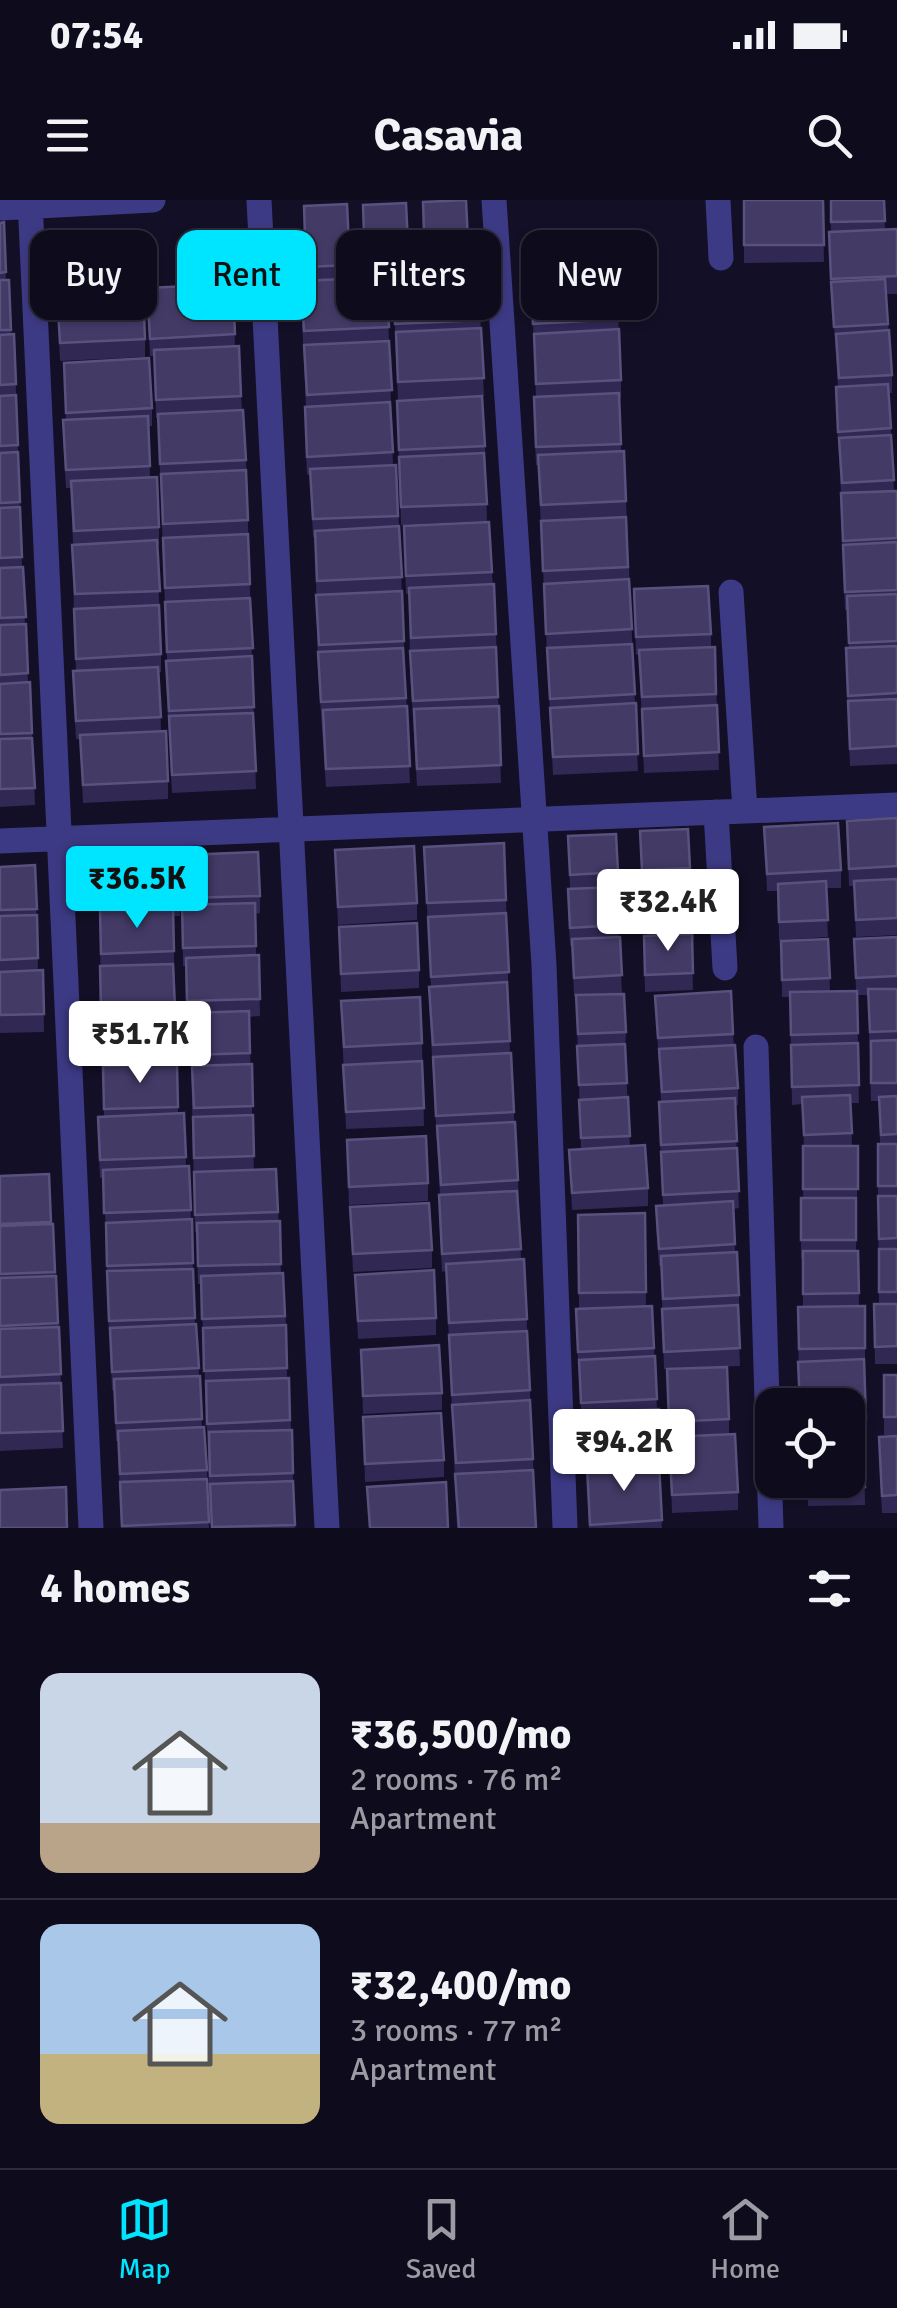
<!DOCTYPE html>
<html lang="en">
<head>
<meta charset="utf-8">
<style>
	:root { --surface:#0e0b1c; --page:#171425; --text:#f1f3f6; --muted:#9b9ba3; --line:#2e2b3b; --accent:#00e5ff }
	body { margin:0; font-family:Signika,sans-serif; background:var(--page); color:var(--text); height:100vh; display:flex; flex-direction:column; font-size:38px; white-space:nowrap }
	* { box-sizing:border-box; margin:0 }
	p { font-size:32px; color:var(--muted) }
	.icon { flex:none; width:55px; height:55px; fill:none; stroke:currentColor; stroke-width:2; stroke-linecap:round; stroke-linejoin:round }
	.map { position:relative; height:1328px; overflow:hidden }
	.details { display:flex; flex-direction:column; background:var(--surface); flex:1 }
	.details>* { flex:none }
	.banner { position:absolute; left:30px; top:30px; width:838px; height:90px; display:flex; gap:20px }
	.fabs { position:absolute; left:755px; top:1188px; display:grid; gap:20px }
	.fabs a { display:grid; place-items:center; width:110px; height:110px; border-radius:20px; background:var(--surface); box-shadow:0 2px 8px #0004,0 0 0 2px var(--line); font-size:50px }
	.price { position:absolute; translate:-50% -85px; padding:0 22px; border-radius:10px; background:#fff; color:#222; font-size:32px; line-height:65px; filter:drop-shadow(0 2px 5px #0008) }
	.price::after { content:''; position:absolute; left:50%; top:60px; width:30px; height:22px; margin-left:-15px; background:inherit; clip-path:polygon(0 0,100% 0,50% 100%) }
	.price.current { background:var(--accent); color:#111 }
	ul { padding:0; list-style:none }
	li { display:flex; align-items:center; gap:30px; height:250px; padding:0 40px }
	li+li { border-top:2px solid var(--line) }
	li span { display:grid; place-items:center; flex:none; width:280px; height:200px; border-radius:20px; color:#555 }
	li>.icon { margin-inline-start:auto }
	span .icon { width:120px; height:120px; fill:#fffc; stroke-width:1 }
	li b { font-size:42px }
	h2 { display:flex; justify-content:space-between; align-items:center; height:120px; padding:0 40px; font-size:42px }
	.chip { padding:0 35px; border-radius:20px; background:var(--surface); box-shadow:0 2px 8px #0004,0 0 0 2px var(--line); font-size:35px; line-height:90px }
	.chip.current { background:var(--accent); color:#111 }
	.status { display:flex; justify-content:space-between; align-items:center; height:70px; padding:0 50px; background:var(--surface); direction:ltr }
	.status svg { height:28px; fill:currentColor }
	header { display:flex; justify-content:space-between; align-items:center; height:130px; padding:0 40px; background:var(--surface); font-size:45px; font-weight:700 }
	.menu { display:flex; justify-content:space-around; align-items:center; height:140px; border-top:2px solid var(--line); background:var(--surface); font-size:28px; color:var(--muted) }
	.menu a { display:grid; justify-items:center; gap:5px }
	.menu .current { color:var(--accent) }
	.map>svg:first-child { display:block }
</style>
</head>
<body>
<div class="status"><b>07:54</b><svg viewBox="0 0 49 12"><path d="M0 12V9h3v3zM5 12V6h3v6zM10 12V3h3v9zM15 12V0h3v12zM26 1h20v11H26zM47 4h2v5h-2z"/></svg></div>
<header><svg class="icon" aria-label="menu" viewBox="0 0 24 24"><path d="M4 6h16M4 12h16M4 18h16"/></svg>Casavia<svg class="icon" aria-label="search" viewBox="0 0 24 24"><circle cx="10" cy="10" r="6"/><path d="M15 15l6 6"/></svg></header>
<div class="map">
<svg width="897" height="1328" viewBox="0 0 897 1328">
	<rect width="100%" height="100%" fill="#130f26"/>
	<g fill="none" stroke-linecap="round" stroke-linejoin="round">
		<path stroke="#3d3a85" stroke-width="25" d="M30,0L91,1328
			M259,0L327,1328
			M494,0L544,765L565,1328
			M718,0L721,58
			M0,8L153,0
			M731,392L745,611
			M716,612L725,768
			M0,641L897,605
			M756,847L771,1328"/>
	</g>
	<path fill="#312854" d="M466,0L469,70H478L484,196L398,200L393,82L387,83L393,265H396L399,326L410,583L326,587L318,470L315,337H313L310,274L307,275L305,225V207H306L301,99V81H306L304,24L350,65V79L365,78L363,23L406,3L409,73H425L423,19Z
		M744,0H823L824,62L744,63Z
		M830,0H884L885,30L897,29V94H886L892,175V193H889L894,291H897V564L850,566L846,466L849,448L847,410H845L841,311V293L836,204V187H838L829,50V32H831Z
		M4,22L6,80H9L11,134H14L22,367L28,482H30L35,605L0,607V23Z
		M616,69L621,180V198H619L621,251L626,301L638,571L553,575L538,265H536L534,215V197H536L531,73Z
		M233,84L235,146L241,196L246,260L256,589L172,593L166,479L167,461L158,218H156L154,156H150L147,88Z
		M57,93L145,139V157L60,161Z
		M64,163L152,208V226H149L150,277L159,327V345H157L161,454V472H159L161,531L168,581V599L83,603L80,539H76L73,489V471H76L74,427L73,345L71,288H66L63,237V220L66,219Z
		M397,201L485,246L487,321L401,325Z
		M404,326L492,372L496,434L501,583L417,586L410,469L409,394H406Z
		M634,389L711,434V447H715L719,570L644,573L639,454L636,455Z
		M897,618V735L856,737L854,686H849L847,621Z
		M764,627L841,670V688H826L828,737L779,740L778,691H767Z
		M640,631L690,668L694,722V739H692L693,790L645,792L644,754V736H646L644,687L642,688Z
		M568,636L618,672V690H616L622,793L574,796L572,746H570L568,707V689H570Z
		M424,647L506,700L510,853L518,980L521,1060L524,1059L536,1328H457L446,1071L442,1072L439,1013L440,995L429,804V787H431Z
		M335,650L417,703V720L338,725Z
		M185,655L260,696V713L256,714V755H259L260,816L249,817L254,970L276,969L281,1073H283L286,1125L287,1178H289L295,1328H211L201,1084H198L197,1032H195L190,819H187L186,766H183L182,705L186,704Z
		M98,657L180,698V716H173L178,913H184L186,966H189L195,1125L196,1124L202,1227L207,1270L209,1328H121L118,1241H116L114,1190H112L110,1138H109L106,1031L103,978H100L98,934L104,916Z
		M35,665L38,770H43L44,832L0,833V667Z
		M339,727L419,770V788L341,792Z
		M897,737V1164H875L874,1104H879L878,1004V944H880L879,901H871L868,795H857L859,903H851L852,946H858L856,1051H858L859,1106H865V1166H864L866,1236H848V1205H799L798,1107H803V1058H801V998H803L804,946L802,904L792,905L790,797H782L781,741L828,739L830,792L856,791L854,739Z
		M576,795L626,832L625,850L630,946L648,988V1006L572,1010L569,950L581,949Z
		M655,796L733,834L738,888V905L735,906L739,1008L733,1009L735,1052L739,1095V1113H738L740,1166L664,1169L661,1066H659L656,1024V1006L663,1005L659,920V902H661Z
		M341,801L422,843L424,926L346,929Z
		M347,940L428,983V1001L349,1005Z
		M49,974L51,1024H53L59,1127L63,1248L0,1251V976Z
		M350,1007L432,1050V1068L353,1072Z
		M645,1013L646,1106H652L657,1209L661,1252V1270H660L662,1328H589L587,1274H585L576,1127V1109H579L578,1015Z
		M355,1075L436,1118V1135L358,1139Z
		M361,1150L442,1193V1210L363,1214Z
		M667,1169L729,1219V1235L738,1292V1310L672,1313Z
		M884,1175H897V1235H884Z
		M363,1217L444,1260V1277L365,1282Z
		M897,1236V1313H882L879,1255Z
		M864,1238L865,1305L808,1306V1280Z"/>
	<path fill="#433a66" stroke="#5a527e" stroke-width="2.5" d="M466,0L469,61L425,63L423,2Z
		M744,0H823L824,45H744Z
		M831,0H884L885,21L831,22Z
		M406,3L409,64L365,65L363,5Z
		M347,4L350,65L306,67L304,6Z
		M4,22L6,72L0,73V23Z
		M897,29V76L831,79L829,32Z
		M616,69L619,119L533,124L531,73Z
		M478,70L481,120L395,124L393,74Z
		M387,77L389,127L304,131L301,81Z
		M885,79L888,124L834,127L831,82Z
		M0,80H9L11,130H0Z
		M233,84L235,134L150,139L147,88Z
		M143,89L145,139L60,143L57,93Z
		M481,128L484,178L398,182L396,132Z
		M619,129L621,180L536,184L534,134Z
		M889,130L892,175L839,178L836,134Z
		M14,134L16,184L0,185V135Z
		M389,141L392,190L307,195L304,145Z
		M239,146L241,196L156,200L154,150Z
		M149,158L152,208L66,213L64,163Z
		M888,184L891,228L838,232L836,187Z
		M619,193L621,244L536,247L534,197Z
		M16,195L18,245L0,246V196Z
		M482,196L485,246L399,250L397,201Z
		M390,202L393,252L307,257L305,207Z
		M243,210L246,260L160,264L158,214Z
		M148,216L150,266L66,270L63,220Z
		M891,235L894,280L842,283L839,238Z
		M624,251L626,301L541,305L538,255Z
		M18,252L20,302L0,303V253Z
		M484,253L487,304L401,307L399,257Z
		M396,265L398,316L313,319L310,269Z
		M246,270L248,320L163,324L161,274Z
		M157,277L159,327L74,331L71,281Z
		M897,291V338L843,341L841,293Z
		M20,307L22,357L0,358V308Z
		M626,317L628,367L543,371L541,321Z
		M489,322L492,372L406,376L404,326Z
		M399,326L402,377L317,381L315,331Z
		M248,334L250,384L165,388L163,338Z
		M157,340L160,391L75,394L72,345Z
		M897,342V390L845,392L843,345Z
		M23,367L26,417L0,418V368Z
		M629,379L632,429L546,434L544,384Z
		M494,384L496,434L411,438L409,388Z
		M708,386L711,434L636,437L634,389Z
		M402,391L404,441L319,445L316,395Z
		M897,394V441L849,443L847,396Z
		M250,398L253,448L167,452L165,402Z
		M159,405L161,454L76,459L74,409Z
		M26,424L28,473L0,475V425Z
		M632,444L635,494L550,499L547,448Z
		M897,446V493L848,496L846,448Z
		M496,447L498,497L413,501L410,451Z
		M715,447L716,494L642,497L639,450Z
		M403,448L406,498L321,502L318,452Z
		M252,456L254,507L169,511L166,461Z
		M158,467L161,517L76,521L73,471Z
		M30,482L32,533L0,534V484Z
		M897,499V546L850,549L848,501Z
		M636,503L638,554L553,557L550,508Z
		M717,505L719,552L644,556L642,509Z
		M407,506L410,566L326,569L323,510Z
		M499,506L501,565L417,569L414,509Z
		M253,513L256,571L172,575L169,516Z
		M166,531L168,581L83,585L80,535Z
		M32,538L35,588L0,589V539Z
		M897,618V666L849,669L847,621Z
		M838,623L841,670L767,674L764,627Z
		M688,629L690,668L642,670L640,631Z
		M616,634L618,672L570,675L568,636Z
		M504,643L506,700L427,703L424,647Z
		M414,646L417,703L338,707L335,650Z
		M258,652L260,696L187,698L185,655Z
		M177,655L180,698L99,701L98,657Z
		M35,665L37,709L0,710V667Z
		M897,679V718L856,720L854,681Z
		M826,681L828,720L779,722L778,684Z
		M692,683L694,722L646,723L644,686Z
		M616,687L618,725L570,728L568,689Z
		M255,703L256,746L183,748L182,705Z
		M173,708L174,751L101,754L100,710Z
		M506,713L509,772L431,777L428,717Z
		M37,715L38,758L0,760V716Z
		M417,723L419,770L341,774L339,727Z
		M692,734L693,773L645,775L644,736Z
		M620,737L622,775L574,778L572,739Z
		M897,737V776L856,778L854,739Z
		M828,739L830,778L782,780L781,741Z
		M259,755L260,799L187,801L186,758Z
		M173,764L175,807L101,810L100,766Z
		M43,770L44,814L0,815V772Z
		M507,782L510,841L433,845L429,787Z
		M868,789H897V831L870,832Z
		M731,791L733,834L658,838L655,796Z
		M857,791L858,833L791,835L790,792Z
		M624,794L626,832L578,834L576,795Z
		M420,797L422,843L344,847L341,801Z
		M249,811L250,853L191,855L190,813Z
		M176,813L177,856L104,859L103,816Z
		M897,840V883H871V841Z
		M858,843L859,885L792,887L791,845Z
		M625,844L627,883L579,885L577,846Z
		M735,845L738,888L662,892L659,849Z
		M511,853L514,912L436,916L433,857Z
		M422,861L424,908L346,912L343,865Z
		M177,864L178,907L104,909L103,866Z
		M252,864L253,906L194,908L192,866Z
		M850,895L852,933L804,935L802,897Z
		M897,896V934L881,935L879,897Z
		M628,897L630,936L581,938L579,900Z
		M735,898L737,941L661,945L659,902Z
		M184,913L186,957L100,960L98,917Z
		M253,915L254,956L194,958L193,917Z
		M515,922L518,980L441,985L437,926Z
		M426,936L428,983L349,987L347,940Z
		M878,944H897V986H878Z
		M645,945L648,988L572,993L569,950Z
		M803,946H858V989H803Z
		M737,948L739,991L663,995L661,952Z
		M189,966L191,1010L104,1013L103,970Z
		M276,969L278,1012L195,1015L194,972Z
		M49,974L51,1022L0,1024V976Z
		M517,991L521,1049L442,1054L439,995Z
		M878,996H897V1038L879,1039Z
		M801,998H856V1040H801Z
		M733,1001L735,1044L659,1049L656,1006Z
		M429,1003L432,1050L353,1054L350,1007Z
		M645,1013L646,1092L579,1093L578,1015Z
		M192,1019L193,1063L107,1066L106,1023Z
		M280,1021L281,1064L198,1066L197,1023Z
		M53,1024L55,1072L0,1074V1026Z
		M879,1049H897V1092H879Z
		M803,1051H858L859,1093L803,1094Z
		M737,1052L739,1095L663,1099L661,1056Z
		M524,1059L527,1119L449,1123L446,1064Z
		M193,1069L195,1118L109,1121L107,1071Z
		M434,1070L436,1118L358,1121L355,1075Z
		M283,1073L285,1116L202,1119L201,1076Z
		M56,1076L58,1123L0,1126V1078Z
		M874,1104H897V1146L875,1147Z
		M738,1105L740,1148L664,1152L662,1109Z
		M652,1106L654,1148L578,1152L576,1109Z
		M865,1106V1148L799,1149L798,1107Z
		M196,1124L199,1168L112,1172L110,1128Z
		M286,1125L287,1168L204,1171L203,1128Z
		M59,1127L61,1174L0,1177V1129Z
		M527,1131L530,1190L452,1195L449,1135Z
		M439,1145L442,1193L363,1196L361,1150Z
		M655,1156L657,1199L581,1203L579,1160Z
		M864,1159L866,1218L848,1219V1205H800L798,1162Z
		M727,1167L729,1219L669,1222L667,1169Z
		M884,1175H897V1217H884Z
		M200,1176L202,1219L116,1223L114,1179Z
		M289,1178L290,1220L207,1224L206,1181Z
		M61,1183L63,1231L0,1233V1185Z
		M530,1200L533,1259L456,1263L452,1205Z
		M659,1209L661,1252L585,1256L582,1213Z
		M441,1213L444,1260L365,1264L363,1217Z
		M204,1227L207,1270L120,1274L118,1231Z
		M292,1230L293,1273L210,1276L209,1232Z
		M735,1234L738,1292L672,1295L669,1237Z
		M897,1236V1295L882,1296L879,1237Z
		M848,1238H864L865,1287L808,1289V1280H848Z
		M659,1263L662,1320L590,1325L587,1267Z
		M533,1270L536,1328H459L455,1274Z
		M207,1279L209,1322L122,1326L120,1282Z
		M293,1281L295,1325L212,1327L210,1284Z
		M446,1282L448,1328H370L367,1287Z
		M66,1287L67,1328H0V1290Z"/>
</svg>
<div class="fabs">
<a><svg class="icon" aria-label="locate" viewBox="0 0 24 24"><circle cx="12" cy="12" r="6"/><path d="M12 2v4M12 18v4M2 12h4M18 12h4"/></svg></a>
</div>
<b class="price current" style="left:137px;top:731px">₹36.5K</b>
<b class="price" style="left:668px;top:754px">₹32.4K</b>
<b class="price" style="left:140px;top:886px">₹51.7K</b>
<b class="price" style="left:624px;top:1294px">₹94.2K</b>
<div class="banner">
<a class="chip">Buy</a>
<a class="chip current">Rent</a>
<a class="chip">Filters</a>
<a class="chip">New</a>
</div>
</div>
<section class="details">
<h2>4 homes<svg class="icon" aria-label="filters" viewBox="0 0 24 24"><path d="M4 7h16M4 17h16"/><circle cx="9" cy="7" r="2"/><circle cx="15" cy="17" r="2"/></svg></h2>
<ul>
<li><span style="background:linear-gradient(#c9d6e8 75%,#b9a48a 0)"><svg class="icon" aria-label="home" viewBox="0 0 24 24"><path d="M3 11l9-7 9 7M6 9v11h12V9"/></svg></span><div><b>₹36,500/mo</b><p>2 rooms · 76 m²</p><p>Apartment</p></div></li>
<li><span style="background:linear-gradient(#a9c7e8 65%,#c2b280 0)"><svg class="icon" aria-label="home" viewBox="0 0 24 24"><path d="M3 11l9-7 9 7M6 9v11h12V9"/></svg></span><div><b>₹32,400/mo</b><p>3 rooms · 77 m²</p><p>Apartment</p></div></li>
</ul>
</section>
<nav class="menu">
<a class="current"><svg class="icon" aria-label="map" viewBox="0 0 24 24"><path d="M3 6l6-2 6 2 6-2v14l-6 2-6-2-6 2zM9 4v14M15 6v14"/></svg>Map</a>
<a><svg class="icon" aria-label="saved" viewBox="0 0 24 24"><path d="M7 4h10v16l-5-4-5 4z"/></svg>Saved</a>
<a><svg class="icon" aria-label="home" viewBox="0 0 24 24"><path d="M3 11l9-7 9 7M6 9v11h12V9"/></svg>Home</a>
</nav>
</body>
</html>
